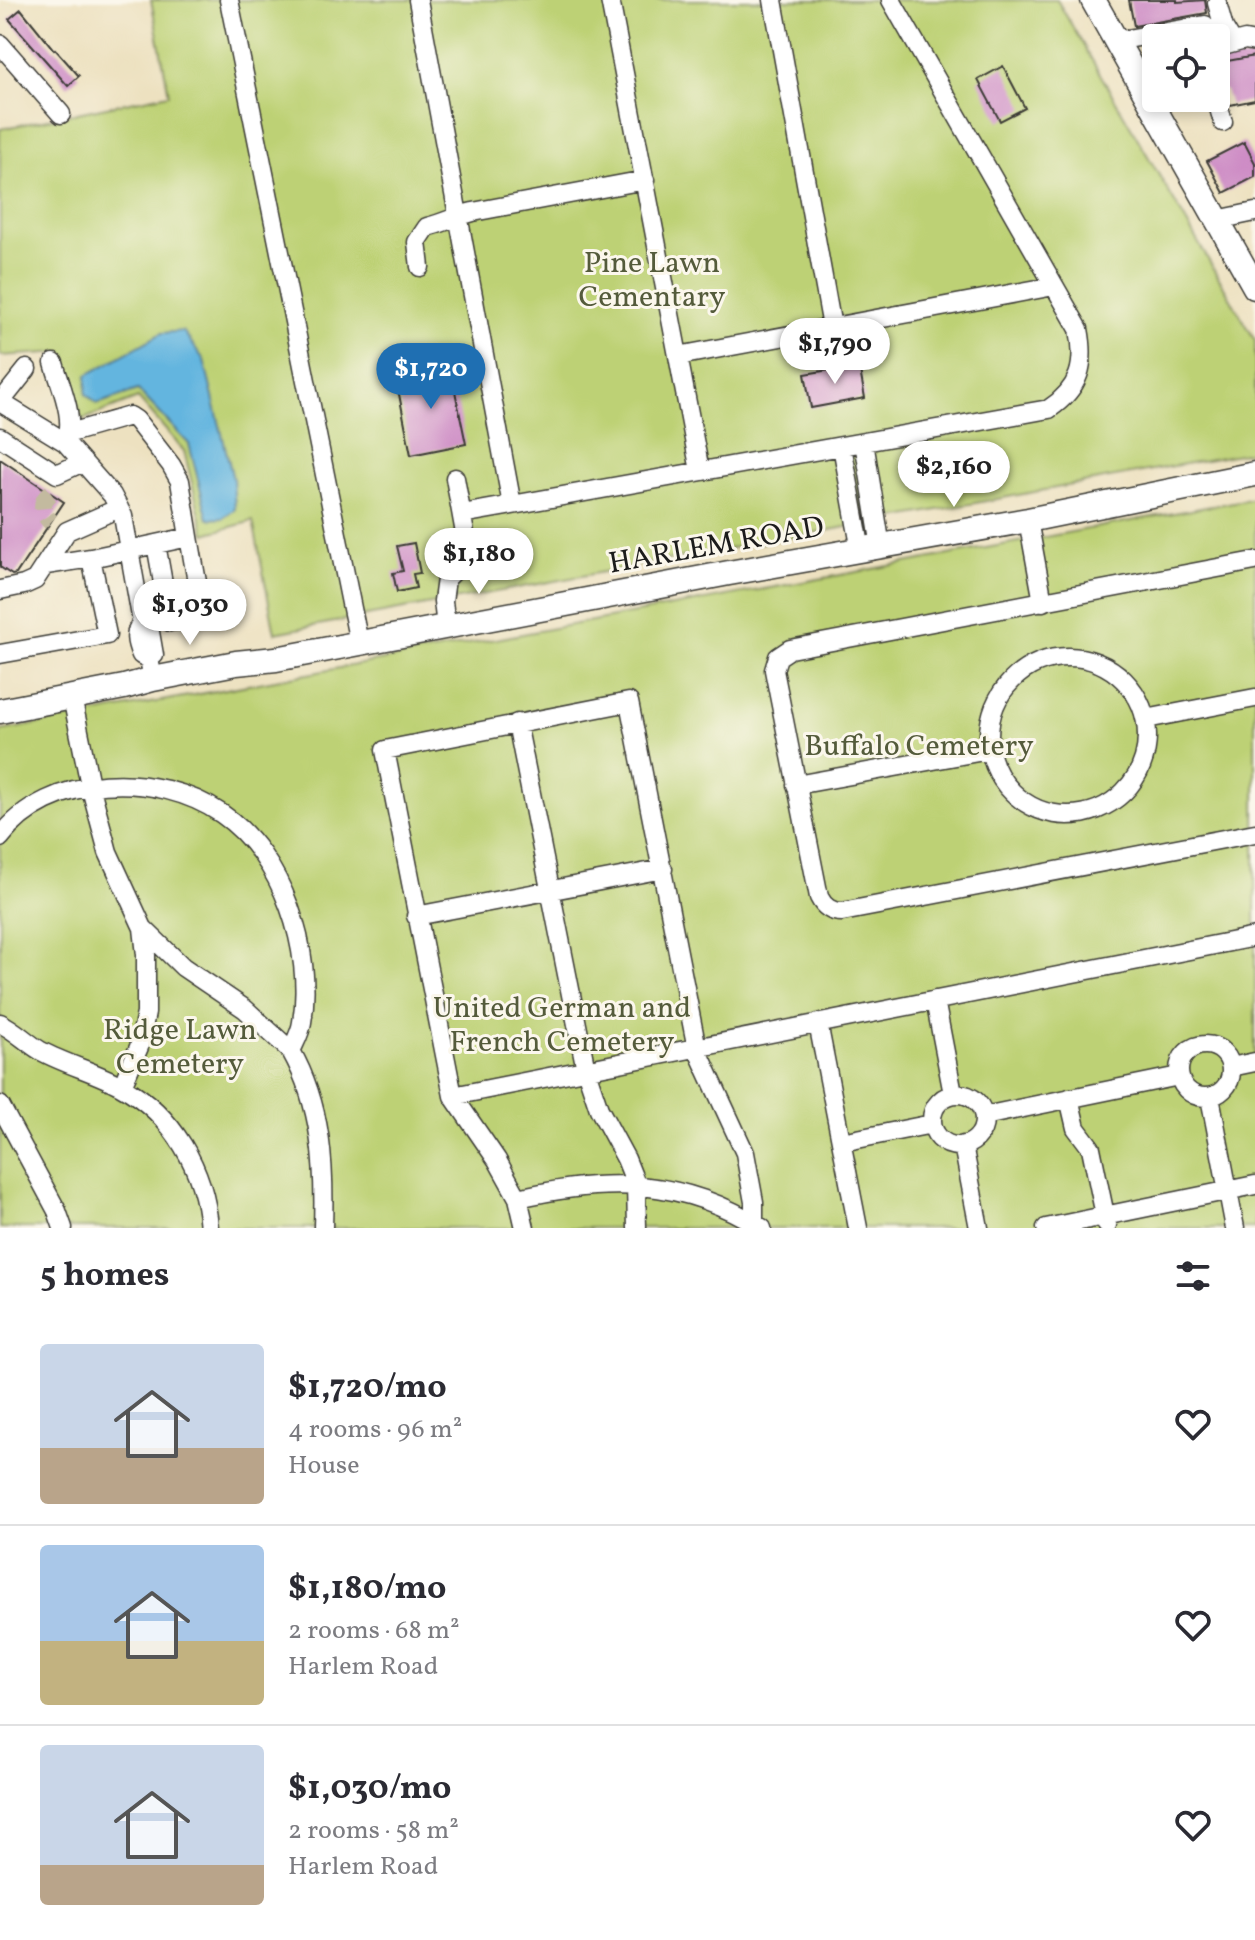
<!DOCTYPE html>
<html lang="en">
<head>
<meta charset="utf-8">
<style>
	:root { --surface:#fff; --page:#f7f7f7; --text:#2b2b33; --muted:#7c7c81; --line:#e1e1e2; --accent:#1f6fb2 }
	body { margin:0; font-family:Vollkorn,serif; background:var(--page); color:var(--text); height:100vh; display:flex; flex-direction:column; font-size:30px; white-space:nowrap }
	* { box-sizing:border-box; margin:0 }
	p { font-size:26px; color:var(--muted) }
	.icon { flex:none; width:44px; height:44px; fill:none; stroke:currentColor; stroke-width:2; stroke-linecap:round; stroke-linejoin:round }
	.map { position:relative; height:1228px; overflow:hidden }
	.drawer { display:flex; flex-direction:column; background:var(--surface); flex:1 }
	.drawer>* { flex:none }
	.fabs { position:absolute; left:1142px; top:24px; display:grid; gap:16px }
	.fabs a { display:grid; place-items:center; width:88px; height:88px; border-radius:8px; background:var(--surface); box-shadow:0 4px 12px #0003; font-size:40px }
	.price { position:absolute; translate:-50% -68px; padding:0 18px; border-radius:28px; background:#fff; color:#222; font-size:26px; line-height:52px; filter:drop-shadow(0 2px 4px #0008) }
	.price::after { content:''; position:absolute; left:50%; top:48px; width:24px; height:18px; margin-left:-12px; background:inherit; clip-path:polygon(0 0,100% 0,50% 100%) }
	.price.current { background:var(--accent); color:#fff }
	ul { padding:0; list-style:none }
	li { display:flex; align-items:center; gap:24px; height:200px; padding:0 40px }
	li+li { border-top:2px solid var(--line) }
	li span { display:grid; place-items:center; flex:none; width:224px; height:160px; border-radius:8px; color:#555 }
	li>.icon { margin-inline-start:auto }
	span .icon { width:96px; height:96px; fill:#fffc; stroke-width:1 }
	li b { font-size:34px }
	h2 { display:flex; justify-content:space-between; align-items:center; height:96px; padding:0 40px; font-size:34px }
	.map>svg:first-child { display:block }
</style>
</head>
<body>
<div class="map">
<svg width="1255" height="1228" viewBox="0 0 1255 1228">
	<rect width="100%" height="100%" fill="#fbf7ec"/>
	<filter id="ink" filterUnits="userSpaceOnUse"><feTurbulence type="fractalNoise" baseFrequency=".0125" numOctaves="2"/><feDisplacementMap in="SourceGraphic" scale="16" xChannelSelector="R" yChannelSelector="G"/><feConvolveMatrix kernelMatrix="1 2 1 2 8 2 1 2 1" color-interpolation-filters="sRGB"/></filter>
	<filter id="wash" filterUnits="userSpaceOnUse"><feTurbulence type="fractalNoise" baseFrequency=".006" numOctaves="4" result="noise"/><feDisplacementMap in="SourceGraphic" scale="32" xChannelSelector="R" yChannelSelector="G"/><feGaussianBlur stdDeviation="1.8" result="paint"/><feColorMatrix in="noise" values="0 0 0 0 0 0 0 0 0 0 0 0 0 0 0 0 0 1.4 0 .05"/><feComposite in="paint" operator="in"/></filter>
	<g filter="url(#wash)">
		<rect width="100%" height="100%" fill="#ede1c0"/>
		<path fill="#bdd175" stroke="#6c7648" stroke-width="2" d="M151,0H1057L1255,340V451L275,633L253,521L205,534L184,451L138,398L82,420L63,352L0,356V129L169,94Z
			M1255,498V1228H0V731Z"/>
		<path fill="#64b5df" stroke="#40687e" stroke-width="2" d="M183,331L204,360L233,479L235,509L223,518L208,519L189,444L138,390L97,404L86,394L87,375L162,333Z"/>
		<g id="blocks">
			<path fill="#cd8bc5" d="M1129,0H1177V2L1205,0L1207,13L1134,26Z
				M21,9L54,50L55,49L79,76L68,86L9,19Z
				M1255,56V100L1230,105L1225,90L1216,86V63Z
				M1003,66L1025,108L1000,121L978,80Z
				M1244,142L1255,163V177L1224,193L1207,161Z
				M859,365L865,398L811,408L805,374Z
				M450,367L466,444L411,455L396,379Z
				M0,459L64,502L16,574L12,575L0,567Z
				M414,543L420,573L413,574L416,588L397,592L393,573L403,571L397,546Z"/>
		</g>
	</g>
	<g filter="url(#ink)">
		<use href="#blocks" fill-opacity="0" stroke="#3b3a35" stroke-width="2"/>
		<g fill="none" stroke-linecap="round" stroke-linejoin="round">
			<path stroke="#c3ba9f" stroke-width="18" stroke-dasharray="18 9" stroke-linecap="butt" d="M51,493C40,501 41,513 51,522"/>
			<g stroke="#3b3a35" stroke-width="21">
				<path id="minor" d="M229,0L359,643
					M418,0L512,505
					M610,0L700,471
					M773,0L832,327
					M1217,3L1224,28L1233,43
					M1116,41L1205,25
					M0,44L61,114
					M1216,48L1245,40L1255,42
					M1216,98L1223,122
					M1217,220L1255,212
					M420,267L417,242L427,227C444,223 456,216 473,212L645,180
					M678,356L1054,286
					M54,363C60,385 77,421 65,442
					M0,402L65,442L112,495L123,516L142,622L150,632L154,655L149,659L153,679
					M0,403L27,369
					M0,437L57,474L83,462
					M864,442L881,547
					M842,446L861,551
					M462,514L1049,409C1080,388 1086,365 1079,329L891,0
					M1028,520L1043,602
					M156,544L170,622L203,616L189,537
					M1255,561L790,649L778,657L774,670L819,897C824,907 831,912 842,912L1255,833
					M46,565L91,558
					M0,590L24,585L35,580L67,531L119,508
					M142,622C133,633 136,643 141,655L149,659
					M446,627L443,601L446,579L460,565L466,539L455,478
					M0,654L107,635L91,558L189,537L180,481L171,465L136,420L130,416L70,433
					M989 736a79 79 0 1 1 158 0a79 79 0 1 1-158 0Z
					M72,697L90,785L108,852L143,928L146,955V1013L139,1047L122,1086
					M1146,719L1255,698
					M517,723L586,1070L599,1109L626,1159L636,1184L637,1228
					M796,785L989,750
					M0,838C49,772 158,770 222,814C283,856 314,951 302,1022C301,1032 295,1042 291,1051C322,1106 325,1166 323,1228
					M416,916L663,869
					M143,928L183,967L245,1009L291,1051
					M935,1000L953,1094
					M0,1023C15,1030 27,1043 41,1051C67,1065 96,1072 121,1086C173,1114 205,1170 209,1228
					M818,1023L858,1228
					M1179 1071a26 26 0 1 1 52 0a26 26 0 1 1-52 0Z
					M1231,1067L1255,1062
					M932 1120a26 26 0 1 1 52 0a26 26 0 1 1-52 0Z
					M453,1096L1255,937
					M1210,1097L1235,1228
					M1069,1098L1076,1128L1091,1148L1107,1225
					M0,1105L57,1211L63,1228
					M984,1116L1179,1076
					M842,1142L932,1124
					M963,1145L979,1228
					M518,1198C607,1177 683,1178 762,1228
					M525,1228L518,1198L497,1160L453,1096L385,750L629,702L697,1049L745,1153L754,1202V1228
					M1046,1228L1255,1185"/>
			</g>
			<g stroke="#3b3a35" stroke-width="27">
				<path id="major" d="M1093,0L1255,287
					M0,711L124,687L153,679L236,663L276,659L729,573L1028,520L1255,474"/>
			</g>
			<use href="#minor" stroke="#fff" stroke-width="18"/>
			<use href="#major" stroke="#fff" stroke-width="24"/>
		</g>
	</g>
	<g text-anchor="middle" stroke-width="6" stroke-linejoin="round" paint-order="stroke">
		<g font-size="30" fill="#545b3b" stroke="#fbf7ec">
			<text x="652" y="272">Pine Lawn<tspan x="652" dy="34">Cementary</tspan></text>
			<text x="919" y="755">Buffalo Cemetery</text>
			<text x="562" y="1017">United German and<tspan x="562" dy="34">French Cemetery</tspan></text>
			<text x="180" y="1039">Ridge Lawn<tspan x="180" dy="34">Cemetery</tspan></text>
		</g>
		<g font-size="30" fill="#1c1c1c" stroke="#fbf7ec">
			<text transform="translate(716 544) rotate(-10)" y="10">HARLEM ROAD</text>
		</g>
	</g>
</svg>
<div class="fabs">
<a><svg class="icon" aria-label="locate" viewBox="0 0 24 24"><circle cx="12" cy="12" r="6"/><path d="M12 2v4M12 18v4M2 12h4M18 12h4"/></svg></a>
</div>
<b class="price" style="left:835px;top:386px">$1,790</b>
<b class="price current" style="left:431px;top:411px">$1,720</b>
<b class="price" style="left:954px;top:509px">$2,160</b>
<b class="price" style="left:479px;top:596px">$1,180</b>
<b class="price" style="left:190px;top:647px">$1,030</b>
</div>
<section class="drawer">
<h2>5 homes<svg class="icon" aria-label="filters" viewBox="0 0 24 24"><path d="M4 7h16M4 17h16"/><circle cx="9" cy="7" r="2"/><circle cx="15" cy="17" r="2"/></svg></h2>
<ul>
<li><span style="background:linear-gradient(#c9d6e8 65%,#b9a48a 0)"><svg class="icon" aria-label="home" viewBox="0 0 24 24"><path d="M3 11l9-7 9 7M6 9v11h12V9"/></svg></span><div><b>$1,720/mo</b><p>4 rooms · 96 m²</p><p>House</p></div><svg class="icon" aria-label="heart" viewBox="0 0 24 24"><path d="M12 20l-8-8c-3-5 5-10 8-4 3-6 11-1 8 4z"/></svg></li>
<li><span style="background:linear-gradient(#a9c7e8 60%,#c2b280 0)"><svg class="icon" aria-label="home" viewBox="0 0 24 24"><path d="M3 11l9-7 9 7M6 9v11h12V9"/></svg></span><div><b>$1,180/mo</b><p>2 rooms · 68 m²</p><p>Harlem Road</p></div><svg class="icon" aria-label="heart" viewBox="0 0 24 24"><path d="M12 20l-8-8c-3-5 5-10 8-4 3-6 11-1 8 4z"/></svg></li>
<li><span style="background:linear-gradient(#c9d6e8 75%,#b9a48a 0)"><svg class="icon" aria-label="home" viewBox="0 0 24 24"><path d="M3 11l9-7 9 7M6 9v11h12V9"/></svg></span><div><b>$1,030/mo</b><p>2 rooms · 58 m²</p><p>Harlem Road</p></div><svg class="icon" aria-label="heart" viewBox="0 0 24 24"><path d="M12 20l-8-8c-3-5 5-10 8-4 3-6 11-1 8 4z"/></svg></li>
</ul>
</section>
</body>
</html>
